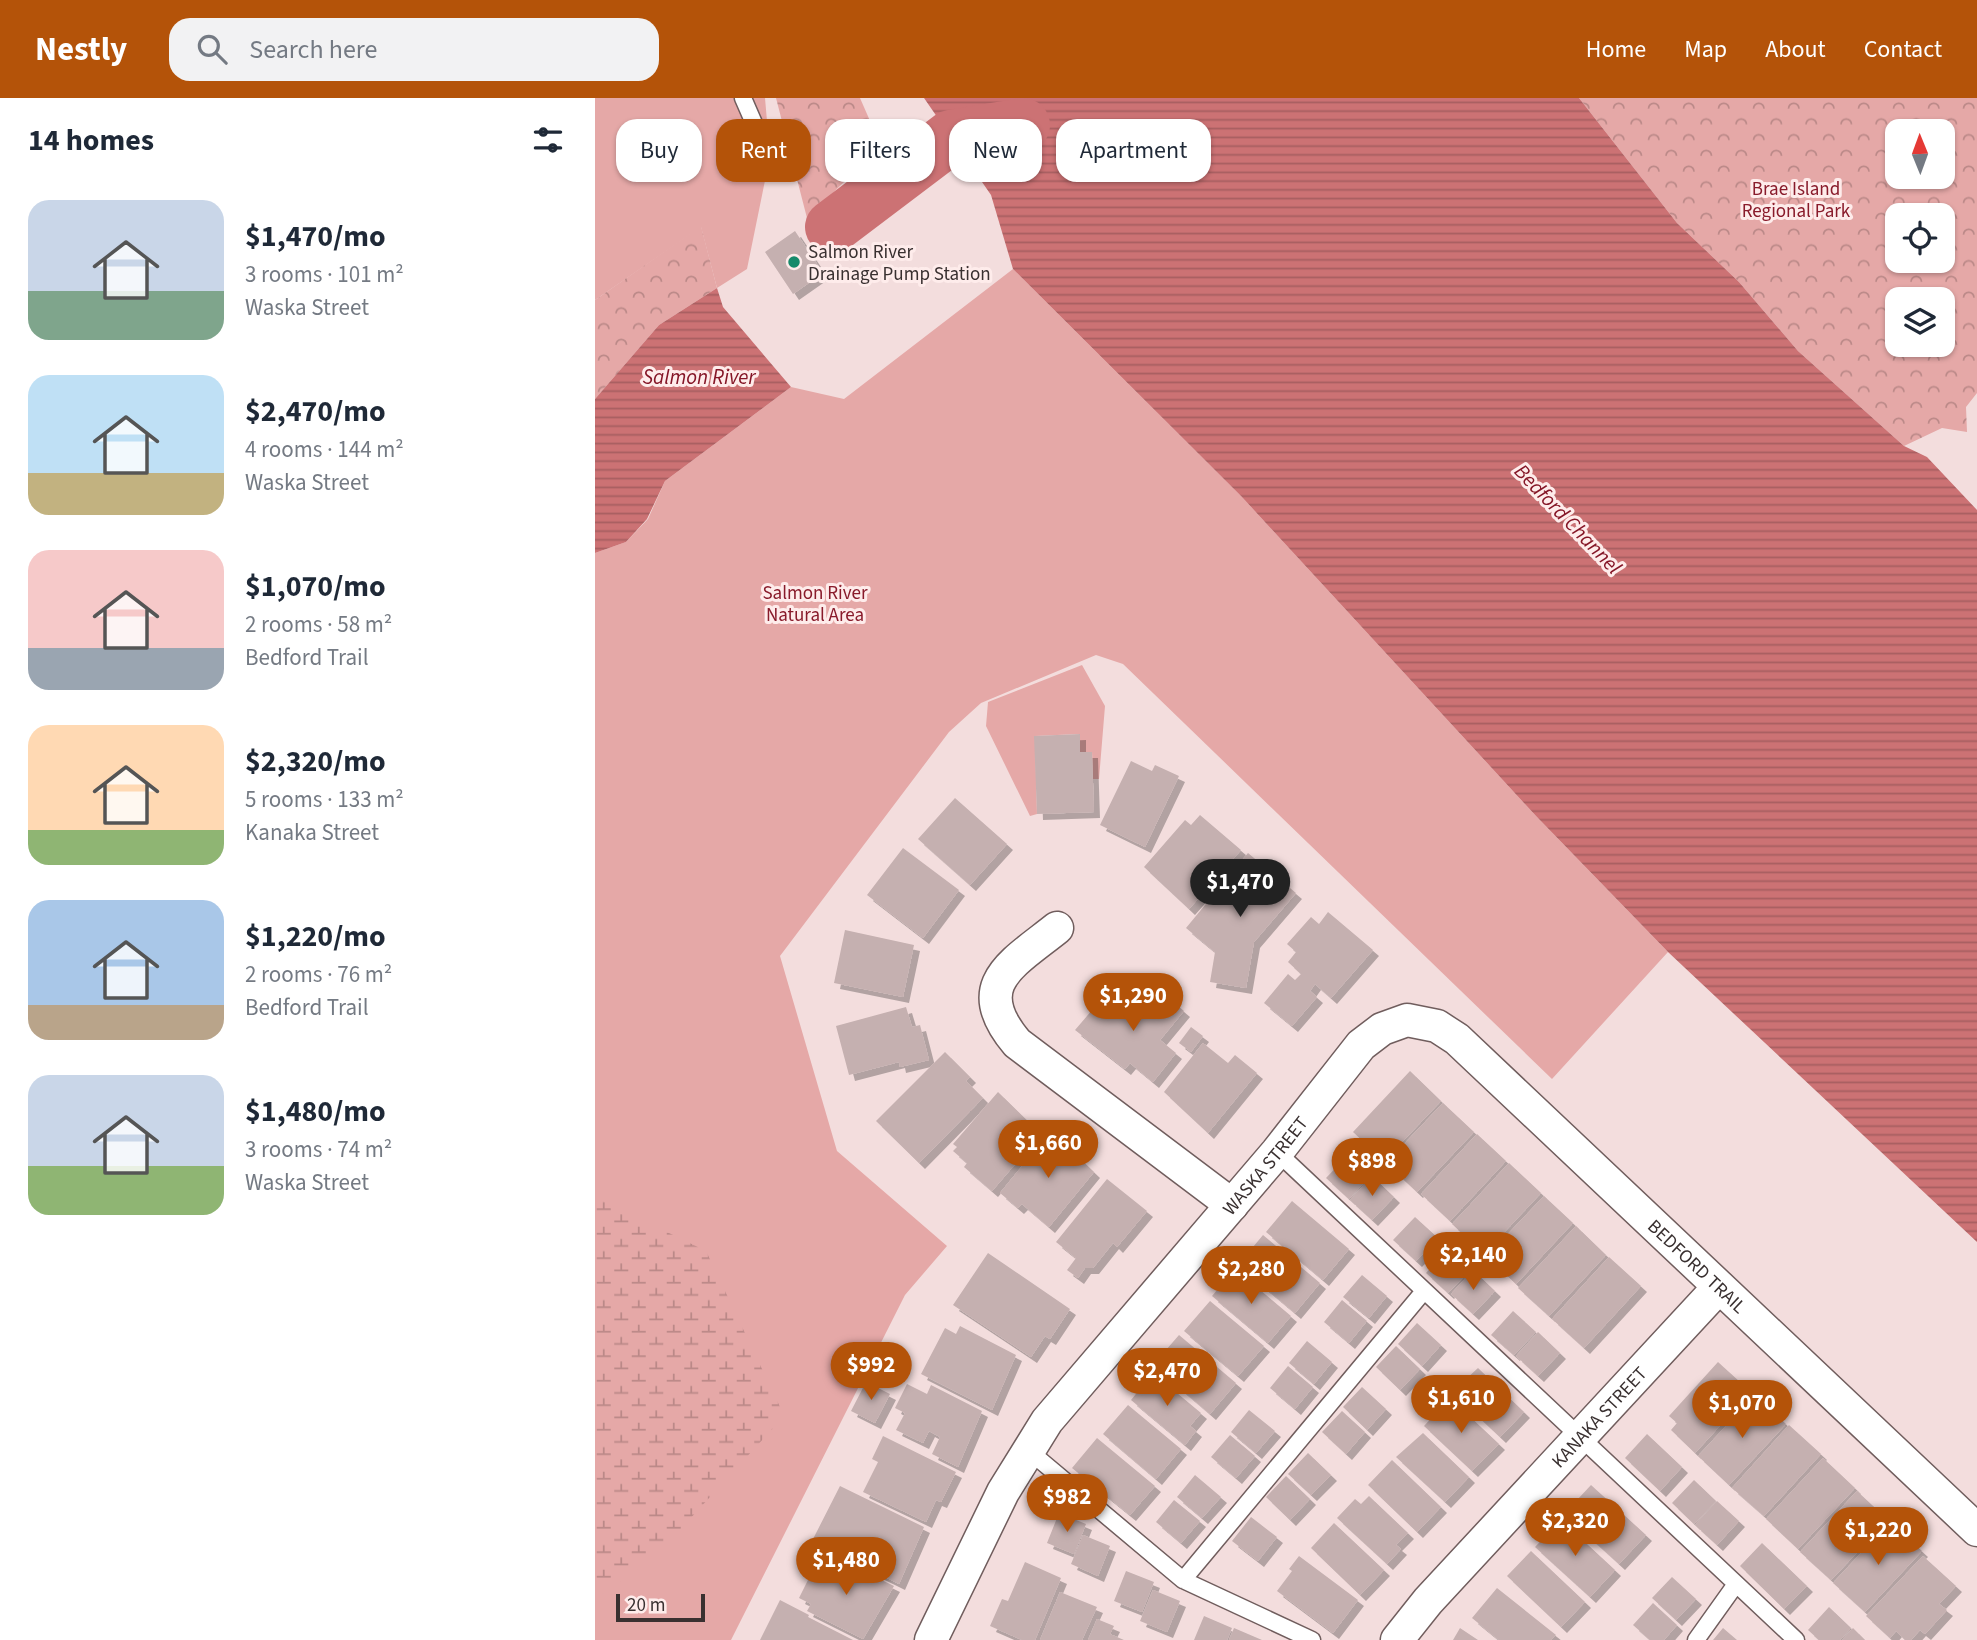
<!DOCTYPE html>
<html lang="en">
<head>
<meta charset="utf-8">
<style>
	:root { --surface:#fff; --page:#f2f2f3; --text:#1f2937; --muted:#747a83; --accent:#b45309 }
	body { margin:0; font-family:"Source Sans 3",sans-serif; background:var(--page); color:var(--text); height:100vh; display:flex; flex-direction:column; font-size:26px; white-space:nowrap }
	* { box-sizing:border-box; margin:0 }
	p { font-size:23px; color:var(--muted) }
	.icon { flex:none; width:38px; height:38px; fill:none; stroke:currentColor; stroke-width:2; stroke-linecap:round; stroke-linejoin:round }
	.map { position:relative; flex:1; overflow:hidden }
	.panel { display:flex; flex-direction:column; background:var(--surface); width:595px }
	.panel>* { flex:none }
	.banner { position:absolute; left:21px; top:21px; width:665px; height:63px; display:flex; gap:14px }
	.needle { width:46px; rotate:359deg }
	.controls { position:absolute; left:1290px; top:21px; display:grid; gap:14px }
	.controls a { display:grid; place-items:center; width:70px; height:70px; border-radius:14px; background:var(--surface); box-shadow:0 2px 5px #0004; font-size:35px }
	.scale { position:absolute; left:21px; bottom:18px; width:89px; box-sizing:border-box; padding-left:7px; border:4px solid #393030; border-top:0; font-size:19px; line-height:24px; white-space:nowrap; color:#393030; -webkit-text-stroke:5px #feeceb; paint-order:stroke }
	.price { position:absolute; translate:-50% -60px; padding:0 16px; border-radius:24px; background:var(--accent); color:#fff; font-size:23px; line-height:46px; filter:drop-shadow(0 2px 4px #0008) }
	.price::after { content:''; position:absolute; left:50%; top:42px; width:21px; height:16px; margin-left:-10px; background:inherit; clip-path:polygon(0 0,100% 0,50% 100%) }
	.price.selected { background:#222; color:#fff }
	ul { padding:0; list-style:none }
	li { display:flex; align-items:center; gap:21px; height:175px; padding:0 28px }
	li span { display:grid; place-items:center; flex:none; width:196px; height:140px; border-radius:21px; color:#555 }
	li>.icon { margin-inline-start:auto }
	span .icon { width:84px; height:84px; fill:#fffc; stroke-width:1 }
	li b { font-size:30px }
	h2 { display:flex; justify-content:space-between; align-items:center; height:84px; padding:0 28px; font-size:30px }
	.tag { padding:0 24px; border-radius:21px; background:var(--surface); box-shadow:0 2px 5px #0004; font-size:24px; line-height:63px }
	.tag.selected { background:var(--accent); color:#fff }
	header { display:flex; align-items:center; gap:42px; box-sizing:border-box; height:98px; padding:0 35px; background:var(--accent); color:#fff }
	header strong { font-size:33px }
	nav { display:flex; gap:38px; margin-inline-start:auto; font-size:24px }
	.search { width:490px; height:63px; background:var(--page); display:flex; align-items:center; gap:18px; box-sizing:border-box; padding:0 24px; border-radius:21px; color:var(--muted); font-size:26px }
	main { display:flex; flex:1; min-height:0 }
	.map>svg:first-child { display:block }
</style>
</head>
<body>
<header>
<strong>Nestly</strong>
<div class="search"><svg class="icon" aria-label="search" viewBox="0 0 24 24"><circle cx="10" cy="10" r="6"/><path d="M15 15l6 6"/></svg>Search here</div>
<nav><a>Home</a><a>Map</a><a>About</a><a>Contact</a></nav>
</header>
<main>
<section class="panel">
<h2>14 homes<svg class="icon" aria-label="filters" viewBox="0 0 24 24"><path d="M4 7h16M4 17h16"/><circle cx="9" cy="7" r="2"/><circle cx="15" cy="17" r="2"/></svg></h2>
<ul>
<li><span style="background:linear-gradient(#c9d6e8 65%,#7fa58c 0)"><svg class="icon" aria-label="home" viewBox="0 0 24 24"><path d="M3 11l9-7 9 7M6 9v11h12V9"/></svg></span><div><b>$1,470/mo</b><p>3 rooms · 101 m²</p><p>Waska Street</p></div></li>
<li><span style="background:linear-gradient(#bfe0f5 70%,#c2b280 0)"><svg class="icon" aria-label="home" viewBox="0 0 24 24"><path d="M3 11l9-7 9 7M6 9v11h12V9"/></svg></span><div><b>$2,470/mo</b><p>4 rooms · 144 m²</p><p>Waska Street</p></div></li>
<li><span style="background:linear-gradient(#f6c9c9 70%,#9aa5b1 0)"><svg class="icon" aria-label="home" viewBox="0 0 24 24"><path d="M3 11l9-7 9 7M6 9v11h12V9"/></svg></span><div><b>$1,070/mo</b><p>2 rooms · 58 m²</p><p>Bedford Trail</p></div></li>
<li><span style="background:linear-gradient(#ffd9b3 75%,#8fb573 0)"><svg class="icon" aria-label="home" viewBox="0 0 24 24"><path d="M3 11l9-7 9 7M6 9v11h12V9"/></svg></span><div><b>$2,320/mo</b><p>5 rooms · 133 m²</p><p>Kanaka Street</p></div></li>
<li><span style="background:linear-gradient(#a9c7e8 75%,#b9a48a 0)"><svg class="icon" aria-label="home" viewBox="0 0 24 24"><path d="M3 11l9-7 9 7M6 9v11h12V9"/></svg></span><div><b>$1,220/mo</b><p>2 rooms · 76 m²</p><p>Bedford Trail</p></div></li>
<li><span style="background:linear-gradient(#c9d6e8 65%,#8fb573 0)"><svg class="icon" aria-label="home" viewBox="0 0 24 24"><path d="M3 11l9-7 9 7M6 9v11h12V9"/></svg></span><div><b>$1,480/mo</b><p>3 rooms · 74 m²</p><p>Waska Street</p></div></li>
</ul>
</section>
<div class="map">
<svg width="1382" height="1542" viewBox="0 0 1382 1542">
	<defs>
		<pattern id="forest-crowns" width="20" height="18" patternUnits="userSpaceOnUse" patternTransform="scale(1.75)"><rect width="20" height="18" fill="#e5a8a7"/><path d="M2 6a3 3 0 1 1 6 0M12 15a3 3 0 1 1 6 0" fill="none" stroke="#bb8988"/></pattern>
		<pattern id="wetland-marsh" width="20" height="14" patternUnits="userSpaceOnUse" patternTransform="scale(1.75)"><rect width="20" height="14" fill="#e5a8a7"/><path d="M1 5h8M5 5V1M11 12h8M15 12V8" fill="none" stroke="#bb8988"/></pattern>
		<pattern id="water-rules" width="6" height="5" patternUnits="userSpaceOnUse" patternTransform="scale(1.75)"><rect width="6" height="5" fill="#cc7274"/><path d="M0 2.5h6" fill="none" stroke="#a75e60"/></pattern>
		<filter id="shadow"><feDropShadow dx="6" dy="6" stdDeviation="0" flood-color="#0004"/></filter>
	</defs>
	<rect width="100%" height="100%" fill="#f3dddd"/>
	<path fill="#e5a8a7" d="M0,0H170L175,58L152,171L122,190L106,129L0,202Z
		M418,171L646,398L941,718L1073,854L957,981L528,566L501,557L386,605L354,634L185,858L242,1053L352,1148L310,1197L136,1542H0V455L31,444L53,421L70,383L196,289L249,301Z
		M487,567L510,608L504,681H498L497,654H485L484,636L440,638L442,716L435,718L391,628L393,604Z"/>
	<path fill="url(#forest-crowns)" fill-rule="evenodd" d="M181,0H265L286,48L212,120Z
		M984,0H1382V295L1371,309L1372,334L1347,330L1309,348L1203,253L1144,184L1082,125ZM1302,33H1348V79H1302ZM1302,117H1348V163H1302ZM1302,201H1348V247H1302Z
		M106,128L122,190L64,227L0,301V202Z"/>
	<path fill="url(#wetland-marsh)" d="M0,1099L111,1153L185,1309L181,1327L60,1459L0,1501Z"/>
	<path fill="url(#water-rules)" d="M329,0H984L1082,125L1144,184L1203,253L1309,348L1332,359L1382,412V1144L1073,854L941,718L646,398L418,171L396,97Z
		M122,190L128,209L196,289L70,383L52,421L31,444L0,455V301L64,227Z"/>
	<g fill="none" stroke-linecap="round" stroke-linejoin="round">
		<path stroke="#cc7274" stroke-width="54" d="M237,129L356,39L428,27"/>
	</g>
	<path fill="#c5b0b0" filter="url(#shadow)" d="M200,133L228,175L198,196L170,154Z
		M485,636V654H497L499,714L442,716L439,638Z
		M536,663L557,673L560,667L584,678L550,749L505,727Z
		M360,700L412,746L375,787L323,741Z
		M605,717L646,752L594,811L549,769L590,722L596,727Z
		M308,750L364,792L328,840L272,797Z
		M653,755L701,795L659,844L651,890L615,884L620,854L591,830Z
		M733,814L778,852L736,900L720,886L715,893L722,899L697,928L669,905L693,876L700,882L706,876L693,864L701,854L692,846L716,819L724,826Z
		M250,832L319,847L308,899L239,885Z
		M536,894L559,912L570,897L589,913L565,942L581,955L558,984L535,965L530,971L480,932L498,911L505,916L520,897L528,904Z
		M311,909L317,929L325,927L334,962L305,969L304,964L254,977L241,928Z
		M596,929L608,938L596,954L584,945Z
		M608,945L633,965L640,957L662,975L613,1035L569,994Z
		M350,954L375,979L371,983L388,1000L324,1065L281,1023Z
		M815,973L846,1003L789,1063L758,1034Z
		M403,994L446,1036L397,1093L369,1069L372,1065L358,1053L362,1049L358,1046Z
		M848,1005L879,1034L822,1094L791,1065Z
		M456,1033L499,1074L454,1129L427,1106L423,1110L405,1095Z
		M882,1036L911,1063L855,1123L826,1096Z
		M753,1057L776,1077L754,1101L731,1080Z
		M914,1065L946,1095L889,1156L857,1126Z
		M777,1078L799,1099L777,1122L755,1102Z
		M512,1081L552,1113L522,1149L518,1145L498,1170H490L483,1180L472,1172L481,1160L461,1144Z
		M949,1098L978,1125L921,1186L892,1158Z
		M697,1103L754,1151L728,1182L671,1134Z
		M820,1119L843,1140L821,1163L798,1142Z
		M981,1128L1011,1157L954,1218L923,1190Z
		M668,1137L725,1185L700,1215L643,1167Z
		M853,1151L875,1172L853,1195L831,1175Z
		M393,1155L475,1211L455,1241L450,1238L436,1259L358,1207Z
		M1014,1159L1046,1188L989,1250L957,1221Z
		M640,1171L696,1218L673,1245L617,1198Z
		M878,1172L900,1193L878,1216L856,1196Z
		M767,1177L792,1198L774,1220L748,1199Z
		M747,1202L772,1223L754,1245L729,1224Z
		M615,1203L669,1248L643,1278L589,1233Z
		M918,1213L941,1234L919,1257L896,1237Z
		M822,1225L846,1247L827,1268L803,1246Z
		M365,1228L421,1257L397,1312L326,1276L350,1230L361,1236Z
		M943,1234L965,1255L943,1278L921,1258Z
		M584,1237L641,1285L615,1316L558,1267Z
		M712,1243L737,1264L719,1286L694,1265Z
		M801,1248L825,1271L805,1292L781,1269Z
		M1123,1264L1156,1294L1100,1355L1076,1332L1082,1325L1074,1318Z
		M693,1268L718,1289L700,1311L675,1290Z
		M883,1270L929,1314L905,1339L857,1294Z
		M558,1275L606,1315L595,1328L601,1333L590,1347L536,1302Z
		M271,1284L295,1296L280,1325L256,1313Z
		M312,1286L332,1296L336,1287L387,1313L363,1369L337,1356L345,1339L334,1333L328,1345L301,1332L310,1315L300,1310Z
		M767,1289L791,1311L772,1332L748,1309Z
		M1160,1297L1191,1326L1134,1387L1103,1358Z
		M855,1300L904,1346L877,1373L829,1328Z
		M533,1307L586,1351L561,1381L508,1336Z
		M654,1312L680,1333L661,1355L636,1334Z
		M747,1313L770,1334L751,1356L727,1334Z
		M1194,1327L1226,1356L1169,1418L1137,1390Z
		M828,1335L874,1379L850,1404L801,1359Z
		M1052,1336L1087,1369L1065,1393L1030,1360Z
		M635,1337L660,1358L641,1380L616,1359Z
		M288,1338L361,1374L346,1404L341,1402L331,1424L268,1394L283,1364L277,1361Z
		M502,1340L560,1388L535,1417L477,1370Z
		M713,1355L736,1377L716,1397L693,1376Z
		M1228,1360L1260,1390L1203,1451L1171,1421Z
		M797,1362L846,1409L822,1434L773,1387Z
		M600,1377L626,1399L607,1420L582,1399Z
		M691,1378L715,1401L695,1422L671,1399Z
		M1099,1382L1121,1403L1099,1426L1077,1405Z
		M996,1387L1051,1437L1024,1466L969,1416Z
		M245,1388L329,1429L304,1486L217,1443Z
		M1262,1393L1293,1422L1236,1482L1205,1454Z
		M774,1398L813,1435L801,1447L806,1451L792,1466L742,1420L760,1401L766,1406Z
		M579,1402L605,1423L586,1445L561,1424Z
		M1122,1403L1144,1423L1122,1447L1100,1427Z
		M464,1415L491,1426L479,1456L452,1445Z
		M656,1419L682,1439L663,1463L637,1443Z
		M966,1422L1020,1472L995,1499L940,1449Z
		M1295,1424L1327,1453L1270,1514L1238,1485Z
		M739,1425L789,1472L765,1497L716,1450Z
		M488,1437L515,1448L503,1478L476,1466Z
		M1167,1445L1212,1488L1189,1511L1145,1468Z
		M936,1453L990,1504L966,1529L912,1478Z
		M237,1458L299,1488L268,1541L212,1513L216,1506L204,1500L216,1476L225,1480Z
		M704,1458L763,1502L738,1535L682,1493L697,1473L694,1471Z
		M1328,1458L1361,1488L1344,1506L1352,1512L1330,1536L1325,1532L1316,1542H1310L1301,1533L1295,1540L1271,1518Z
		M430,1464L466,1480L440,1542H427L395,1528L407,1501L413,1503Z
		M531,1473L559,1484L547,1514L519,1503Z
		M1077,1479L1101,1501L1081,1522L1057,1500Z
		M902,1490L961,1537L956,1542H904L877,1520Z
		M558,1492L585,1503L572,1534L545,1523Z
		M465,1494L502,1509L487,1542H445Z
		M185,1502L214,1517L213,1519L258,1542H165Z
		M1058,1505L1082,1527L1069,1542H1055L1038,1527Z
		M1234,1509L1256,1530L1245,1542H1224L1213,1532Z
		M609,1518L637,1530L632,1542H599Z
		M502,1521L519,1528L515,1536L529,1542H493Z
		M639,1530L667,1542H634Z
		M865,1530L883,1542H858Z
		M1128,1530L1142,1542H1118Z
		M1258,1530L1270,1542H1247Z"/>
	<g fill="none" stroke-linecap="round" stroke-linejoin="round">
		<g stroke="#705d5d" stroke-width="19">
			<path id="service" d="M148,0L165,39
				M682,1054L1201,1542
				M433,1352L588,1482L717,1542
				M588,1482L829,1193
				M1101,1542L1141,1486"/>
		</g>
		<g stroke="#705d5d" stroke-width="35">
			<g id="minor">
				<path d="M462,830C417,866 373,887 422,945L637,1107"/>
				<path id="s1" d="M336,1542L408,1394L452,1323L682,1054L766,947L787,931L812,922L842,928L862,941L1382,1432"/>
				<path id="s2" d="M802,1542L833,1503L1124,1189"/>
			</g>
		</g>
		<use href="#service" stroke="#fff" stroke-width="16"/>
		<use href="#minor" stroke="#fff" stroke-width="32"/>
	</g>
	<circle fill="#168a6b" stroke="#feeceb" stroke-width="2.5" cx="199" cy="164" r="7"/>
	<g text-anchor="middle" stroke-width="6" stroke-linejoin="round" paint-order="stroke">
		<g font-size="19" fill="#891b2b" stroke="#feeceb">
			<text x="1201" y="97">Brae Island<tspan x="1201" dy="22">Regional Park</tspan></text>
			<text x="220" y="501">Salmon River<tspan x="220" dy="22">Natural Area</tspan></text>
		</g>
		<g font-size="19" fill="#393030" stroke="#feeceb" text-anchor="start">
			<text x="213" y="160">Salmon River<tspan x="213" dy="22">Drainage Pump Station</tspan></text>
		</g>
		<g font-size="19" fill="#393030" stroke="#feeceb">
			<text dy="7" stroke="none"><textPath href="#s1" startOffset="584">WASKA STREET</textPath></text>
			<text dy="7" stroke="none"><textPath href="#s1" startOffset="1176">BEDFORD TRAIL</textPath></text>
			<text dy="7" stroke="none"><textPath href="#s2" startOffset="301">KANAKA STREET</textPath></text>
		</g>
		<g font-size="21" font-style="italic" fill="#851627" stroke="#feeceb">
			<text x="104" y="286">Salmon River</text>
			<text transform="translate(973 421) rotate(46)" y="7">Bedford Channel</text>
		</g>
	</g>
</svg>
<div class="controls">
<a><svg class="needle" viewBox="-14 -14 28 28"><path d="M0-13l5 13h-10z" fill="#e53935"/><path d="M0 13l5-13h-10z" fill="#747a83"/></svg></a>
<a><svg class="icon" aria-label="locate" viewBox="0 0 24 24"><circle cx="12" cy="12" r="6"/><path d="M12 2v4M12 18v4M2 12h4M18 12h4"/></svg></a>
<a><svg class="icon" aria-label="layers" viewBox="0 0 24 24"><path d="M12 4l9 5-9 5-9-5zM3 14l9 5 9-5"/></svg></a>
</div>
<div class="scale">20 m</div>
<b class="price selected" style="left:645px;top:821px">$1,470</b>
<b class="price" style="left:538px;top:935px">$1,290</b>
<b class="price" style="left:453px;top:1082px">$1,660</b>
<b class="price" style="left:777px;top:1100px">$898</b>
<b class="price" style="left:878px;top:1194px">$2,140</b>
<b class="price" style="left:656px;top:1208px">$2,280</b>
<b class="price" style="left:276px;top:1304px">$992</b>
<b class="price" style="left:572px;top:1310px">$2,470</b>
<b class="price" style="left:866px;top:1337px">$1,610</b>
<b class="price" style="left:1147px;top:1342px">$1,070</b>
<b class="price" style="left:472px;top:1436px">$982</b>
<b class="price" style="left:980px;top:1460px">$2,320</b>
<b class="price" style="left:1283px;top:1469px">$1,220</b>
<b class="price" style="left:251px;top:1499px">$1,480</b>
<div class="banner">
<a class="tag">Buy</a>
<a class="tag selected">Rent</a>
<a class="tag">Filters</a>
<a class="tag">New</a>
<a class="tag">Apartment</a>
</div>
</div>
</main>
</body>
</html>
